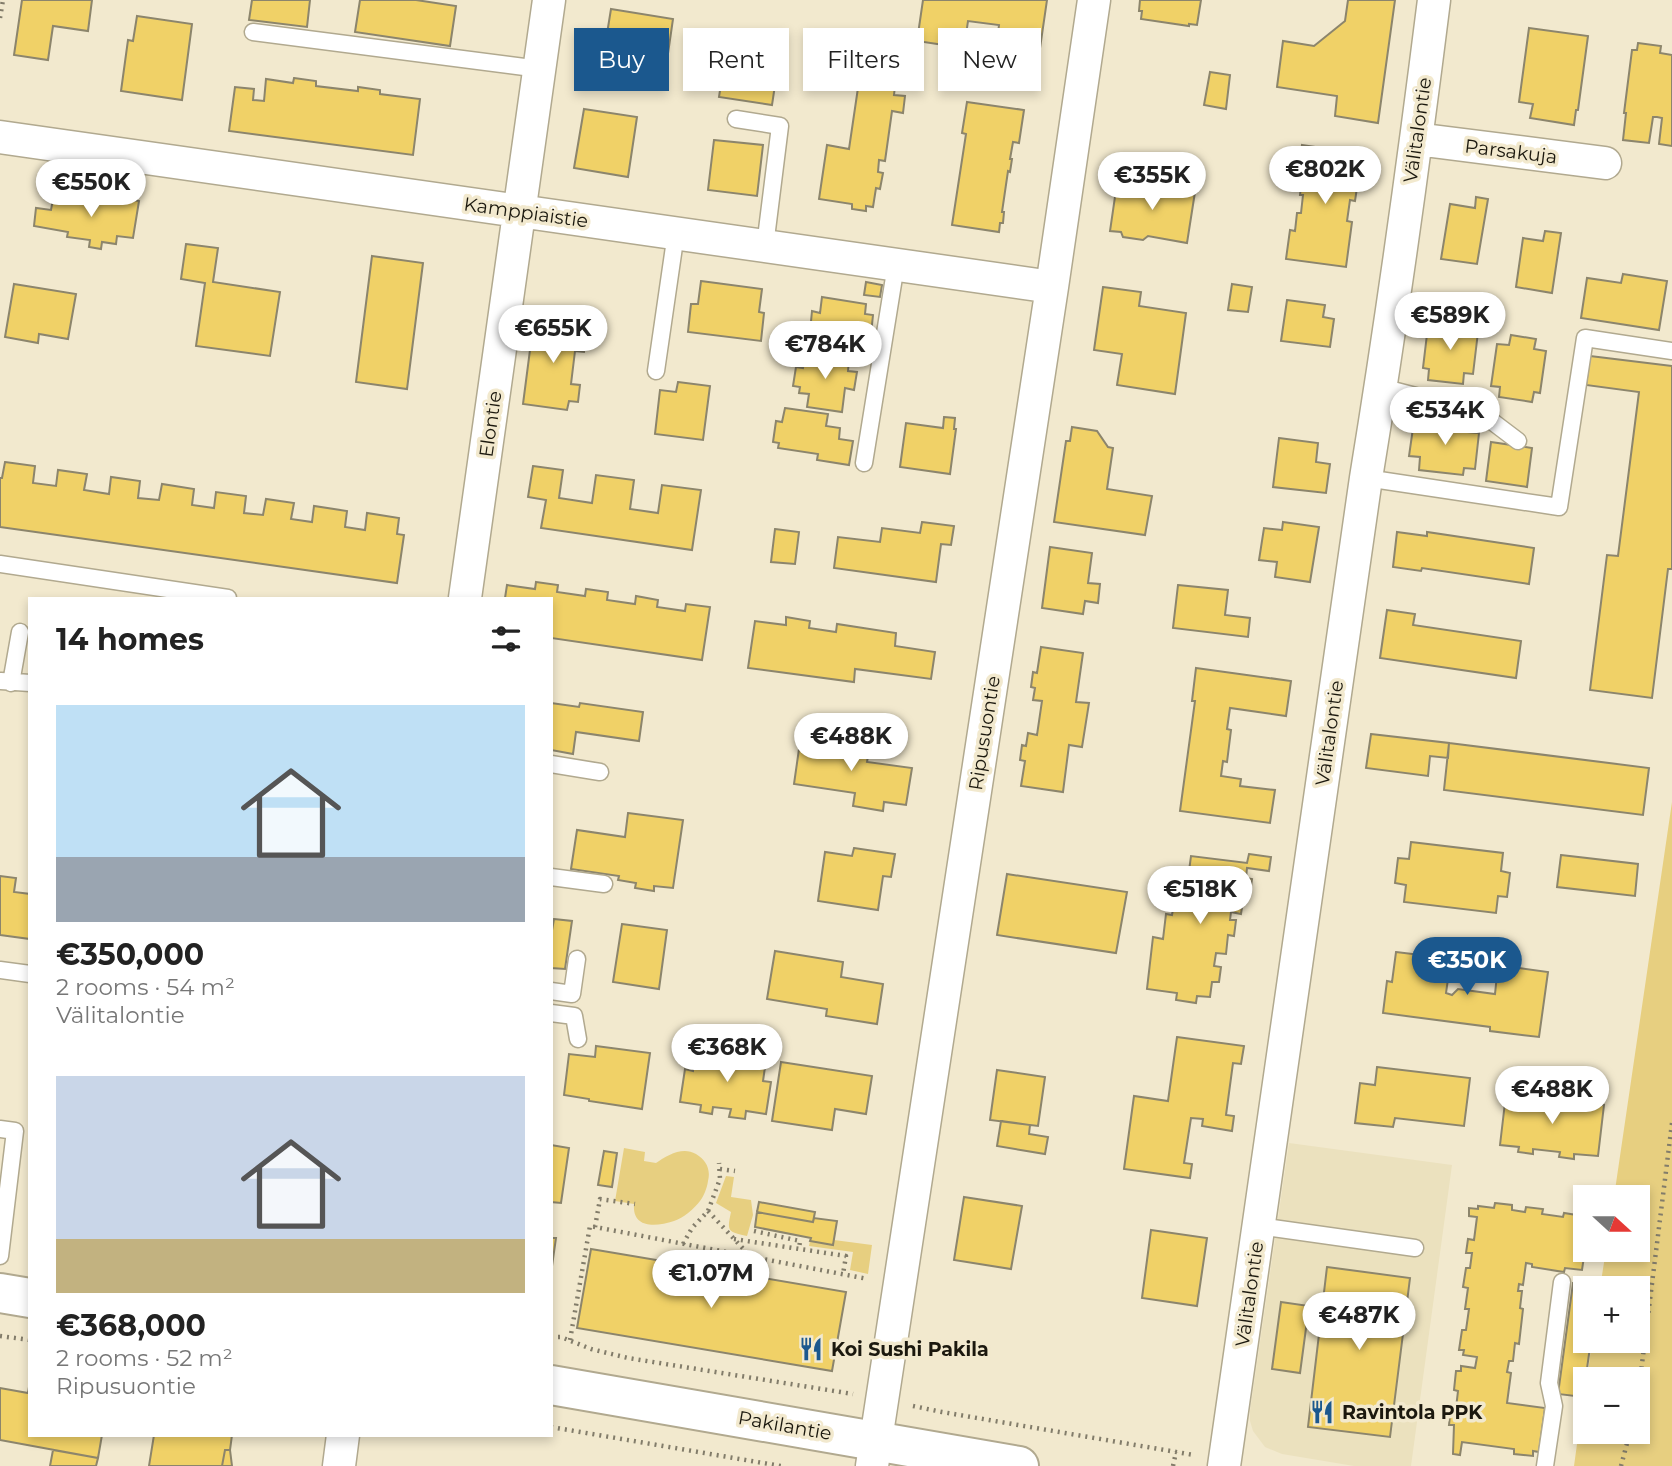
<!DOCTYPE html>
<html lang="en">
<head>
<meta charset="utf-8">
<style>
	:root { --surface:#fff; --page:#f2f2f2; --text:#222; --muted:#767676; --accent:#1b588e }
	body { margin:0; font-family:Montserrat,sans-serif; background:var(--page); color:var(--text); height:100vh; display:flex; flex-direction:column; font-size:26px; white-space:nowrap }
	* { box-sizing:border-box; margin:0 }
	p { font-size:23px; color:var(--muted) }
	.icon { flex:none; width:38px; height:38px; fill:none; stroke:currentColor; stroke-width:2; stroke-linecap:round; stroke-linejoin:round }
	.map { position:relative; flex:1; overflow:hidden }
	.side { position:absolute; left:28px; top:597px; width:525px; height:840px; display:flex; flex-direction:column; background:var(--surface); border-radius:0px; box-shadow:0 4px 10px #0003 }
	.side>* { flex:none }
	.top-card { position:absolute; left:574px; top:28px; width:665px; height:63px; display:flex; gap:14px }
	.needle { width:46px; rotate:111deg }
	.buttons { position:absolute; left:1573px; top:1185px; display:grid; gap:14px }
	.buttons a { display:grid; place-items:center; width:77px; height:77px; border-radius:0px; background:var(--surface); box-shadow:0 4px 10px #0003; font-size:35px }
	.price { position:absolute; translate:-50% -60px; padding:0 16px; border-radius:24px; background:#fff; color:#222; font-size:23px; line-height:46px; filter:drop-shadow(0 2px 4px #0008) }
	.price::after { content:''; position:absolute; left:50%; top:42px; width:21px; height:16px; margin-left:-10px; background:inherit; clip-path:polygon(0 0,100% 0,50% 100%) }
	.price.active { background:var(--accent); color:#fff }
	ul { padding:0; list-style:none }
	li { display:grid; align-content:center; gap:14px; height:371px; padding:0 28px }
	li span { display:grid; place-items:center; height:217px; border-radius:0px; color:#555 }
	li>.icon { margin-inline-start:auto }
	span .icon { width:126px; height:126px; fill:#fffc; stroke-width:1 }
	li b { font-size:30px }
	h2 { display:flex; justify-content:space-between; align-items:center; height:84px; padding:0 28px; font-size:30px }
	.pill { padding:0 24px; border-radius:0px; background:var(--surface); box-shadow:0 4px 10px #0003; font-size:24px; line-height:63px }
	.pill.active { background:var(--accent); color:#fff }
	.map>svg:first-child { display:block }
</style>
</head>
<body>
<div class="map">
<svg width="1672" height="1466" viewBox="0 0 1672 1466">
	<rect width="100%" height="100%" fill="#f2e9ce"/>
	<path fill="#ebe1be" d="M1289,1143L1452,1165L1411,1466H1354L1282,1454L1265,1447L1253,1431L1250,1421V1411Z"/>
	<path fill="#e7cf80" d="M1672,802V1466H1574L1585,1386L1586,1432H1638V1379H1587L1592,1341L1638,1340V1288H1600L1606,1250H1638V1197H1614Z
		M624,1148L645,1152L644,1161L656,1163C667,1155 683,1146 696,1154C706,1160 711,1169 708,1181C707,1188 704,1196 700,1201C695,1208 682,1219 674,1221C656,1227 632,1229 634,1204L615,1201Z
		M726,1176L734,1177L731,1197L751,1200L753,1215L747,1236C727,1232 727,1231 731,1212L716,1203Z
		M834,1240L872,1245L868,1274L850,1270L853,1252L809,1246L810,1241L833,1245Z"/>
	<path fill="#f0d167" stroke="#8c856c" stroke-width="2" d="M22,0H92L88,31L53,26L48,60L14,55Z
		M252,0H310L307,27L249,20Z
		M360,0H416L456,6L450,46L355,32Z
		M923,0H1047L1039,55L996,49L999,25L968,21L964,48L917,41Z
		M1140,0H1201L1197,25L1189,24V26L1141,19L1142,11H1139Z
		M1348,0H1395L1378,123L1335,116L1337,96L1277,87L1283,41L1314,46L1345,21Z
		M611,9L673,19L664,81L583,68L588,37L606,40Z
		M137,16L192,24L182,100L121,91L128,40L133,41Z
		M1529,28L1588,36L1578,110H1576L1574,125L1530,118L1533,104L1519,102Z
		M1638,43L1661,46L1660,53L1672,55V146L1659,144L1662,118L1657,117H1653L1649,143L1623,140L1626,113H1624L1632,50H1637Z
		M727,45L780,52L772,105L719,97Z
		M1210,72L1230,75L1226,109L1204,105Z
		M294,78L316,81V86L358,91V87L380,90V94L420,99L413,155L229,131L235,87L254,89L253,100L264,101L266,79L293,83Z
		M859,81L895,86L894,95L905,96L903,113L892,111L885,161L879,160L878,172L883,173L880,189L876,188L873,207L866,206V211L852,209V204L819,199L827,145L849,149Z
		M967,102L1024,110L1019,143L1013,142L1010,159H1012L1010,172L1008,171L1002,212H1004L1003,223H1000L999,232L952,225L966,134L962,133Z
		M584,109L637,117L628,177L574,168Z
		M714,140L763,145L757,196L708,190Z
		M1302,145L1362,154L1355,201L1350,200L1347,221L1352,222L1346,267L1286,259L1290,230L1295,231L1297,213H1301L1303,195H1300L1303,171L1298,170Z
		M1124,178L1140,181V184L1195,192L1187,243L1148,236L1143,240L1123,237L1121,232L1110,231L1117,183Z
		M92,194L139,201L133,238L117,236L116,244L102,242L101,249L89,247L90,240L67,237L68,232L34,226L36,208L51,210L53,199L72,201L73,197L92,200Z
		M1476,197L1488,199L1477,264L1441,259L1450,204L1475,208Z
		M1545,231L1561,233L1552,293L1516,287L1523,238L1543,241Z
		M186,244L218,248L213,282L280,292L270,356L196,346L205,283L181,279Z
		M372,256L423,263L407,389L356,382Z
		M1623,274L1667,281L1659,330L1581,318L1587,278L1621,283Z
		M701,281L762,289L759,312L764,313L761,341L688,332L691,304H698Z
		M866,282L882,285L880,297L864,295Z
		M14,284L76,294L68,339L39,334L38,343L5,337Z
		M1232,284L1252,287L1248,312L1228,310Z
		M1103,287L1141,292L1139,306L1186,313L1175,394L1117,385L1122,354L1094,350Z
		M822,297L866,304L865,314L873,315L871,334L863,333L859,355L826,351L828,339L817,338L818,333L810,332L812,311L820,313Z
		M1287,300L1325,305L1323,317L1334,319L1330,347L1281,341Z
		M534,319L579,325L578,332L586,333L584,352L575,351L571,384L580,385L578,402L569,401L567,410L523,404Z
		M1442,319L1467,322L1466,331L1478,332L1473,374L1464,373L1463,384L1428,380L1429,369L1423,368L1428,326L1441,328Z
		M1511,335L1536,339L1534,349L1546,351L1540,393L1534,392L1532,402L1499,397L1500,387L1491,386L1497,344L1509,345Z
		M805,353L849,359L848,371L857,372L854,390L845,388L842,412L807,407L809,394L799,393L800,387L793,386L796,367L803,368Z
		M1590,356L1672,366V569H1668L1652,698L1590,690L1607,555L1618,556L1639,392L1586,385Z
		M678,382L710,386L703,440L655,434L660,390L676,392Z
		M785,408L828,414L826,426L840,428L839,439L853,441L849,465L817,460L818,454L778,448L779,443L773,442L776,421L782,422Z
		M944,417L955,418L954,429H956L950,474L900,467L906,423L943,428Z
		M1425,418L1469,423L1468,432L1479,433L1475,469L1464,468L1463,475L1419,470L1420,457L1409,456L1413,428L1423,430Z
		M1072,427L1097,431L1108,447L1113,448L1107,489L1152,496L1145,535L1054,522L1066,441H1070Z
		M1279,438L1318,443L1316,462L1330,464L1326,493L1273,487Z
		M1491,442L1532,448L1527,487L1486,481Z
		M5,462L35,466L33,483L56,486L58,470L87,474L84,490L109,494L111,477L140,481L138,498L159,500L162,484L194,489L192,505L214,508L216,492L246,496L244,513L263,515L266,499L294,503L291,519L312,522L314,506L347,511L345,527L365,530L367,513L399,518L397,534L404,535L397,583L0,527V478H2Z
		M533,466L563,470L559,498L592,503L596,475L634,480L630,509L658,513L662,485L701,490L692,550L541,528L546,500L528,497Z
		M922,522L954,526L951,545L941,544L936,582L834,568L838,537L880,542L882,528L920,533Z
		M1283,522L1319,527L1310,582L1275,577L1277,562L1259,560L1264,528L1282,530Z
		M775,529L799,532L795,564L771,562Z
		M1397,532L1427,536V532L1534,548L1529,584L1422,568L1421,571L1393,567Z
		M1050,547L1092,553L1088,583L1100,584L1098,603L1085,601L1083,614L1042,608Z
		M536,582L558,585L557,592L585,596L586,589L608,592L607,600L635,604L636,596L658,600L657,607L685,611L686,604L710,607L702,660L551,638V598H505L507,585L535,589Z
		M1178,585L1228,590L1225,615L1250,618L1248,637L1173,628Z
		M1387,610L1415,614L1413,625L1521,641L1516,678L1380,658Z
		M786,617L810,621L809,628L836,632L837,624L896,633L895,646L935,652L931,679L855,669L854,682L748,668L755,621L786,625Z
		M1041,647L1083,653L1076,702L1089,703L1082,747L1069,745L1063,792L1021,786L1025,761L1020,760L1022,745L1026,746L1028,733L1037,735L1042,701L1033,700L1035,688L1031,687L1033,672L1037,673Z
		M1196,668L1291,681L1286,716L1230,708L1227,729L1231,730L1227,762L1223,761L1221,776L1241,779L1240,786L1275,790L1270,823L1180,811L1195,701H1192Z
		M551,703L579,707L580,703L643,712L639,741L576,732L573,754L551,750Z
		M854,715L900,722L897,743L851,736Z
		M1371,734L1449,743L1448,758L1430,756L1428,776L1366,768Z
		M801,735L870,745L867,762L912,768L906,805L884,802L883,811L853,806L855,793L794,784Z
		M1449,743L1649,768L1643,815L1444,790Z
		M628,813L683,820L673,888L654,886V891L635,888L636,883L618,880L619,876L571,869L577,830L625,837Z
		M1411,842L1503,853L1501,871L1510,873L1507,897L1498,896L1496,913L1404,902L1406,885L1395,883L1398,858L1409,859Z
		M854,848L895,854L891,877L883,876L878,910L818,901L825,852L852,856Z
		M1249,854L1271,857L1269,871L1247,868L1246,878L1252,879L1250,894H1244L1241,914L1231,912L1230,920H1236L1234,936L1228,935L1226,954L1216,953L1214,966L1221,967L1219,982H1212L1210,997L1197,996L1196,1003L1176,1000L1177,993L1147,989L1153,937L1163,939L1166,914L1172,915L1175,898H1178L1182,870L1189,871L1191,856L1247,863Z
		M1561,855L1638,864L1635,896L1557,887Z
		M1007,874L1127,892L1116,953L997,935Z
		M0,876L16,878L14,892L30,894V939L0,935Z
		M554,919L572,921L565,969L551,968V936Z
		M622,924L667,930L659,989L613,982Z
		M775,951L843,962L841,977L883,984L877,1024L826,1016L827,1009L767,999Z
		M1396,952L1446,958L1443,978L1448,979L1446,993L1452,995L1458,989L1495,994L1498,965L1548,972L1539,1037L1490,1031V1027L1383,1013L1387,981L1392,982Z
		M1177,1037L1244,1046L1241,1064L1233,1063L1226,1115L1234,1116L1232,1131L1202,1126L1203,1119L1191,1118L1184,1163L1192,1164L1190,1178L1124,1169L1134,1096L1168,1101Z
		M596,1046L650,1053L642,1109L589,1101V1099L564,1095L569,1054L595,1057Z
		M695,1050L766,1060L763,1081L771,1082L766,1114L746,1111L745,1119L729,1117L731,1109L713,1107L712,1114L700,1112L701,1105L680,1102L685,1069L693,1071Z
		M781,1062L872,1076L866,1114L835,1109L832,1130L772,1121Z
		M1377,1067L1470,1078L1464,1126L1395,1118L1393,1127L1355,1123L1360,1083L1375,1085Z
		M997,1070L1045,1077L1038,1126L990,1120Z
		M1506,1094L1604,1105L1598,1156L1574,1154V1159L1559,1157L1560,1152L1533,1149V1154L1518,1152L1519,1147L1500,1145Z
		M1001,1121L1030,1125L1029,1134L1048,1137L1045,1154L997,1146Z
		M551,1145L569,1148L561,1203L551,1202Z
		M604,1151L617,1153L612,1187L598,1185Z
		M964,1197L1022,1206L1011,1269L954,1260Z
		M759,1202L815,1212L813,1222L757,1212Z
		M1495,1203L1512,1205V1210L1525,1212L1526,1207L1543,1209L1542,1214L1563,1217L1564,1213L1583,1216V1220H1586V1243L1582,1270L1565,1268L1564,1272L1532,1267V1264L1526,1263L1523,1285L1519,1284L1518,1291H1522L1520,1308L1523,1309L1519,1344L1515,1343L1513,1361H1509L1507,1372L1511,1373L1507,1403L1545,1408L1539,1452L1533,1451V1456L1514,1454V1449L1462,1442L1460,1455L1453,1454L1454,1425H1449L1451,1407L1456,1408L1458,1391L1454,1390L1456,1371H1461V1366L1475,1368L1477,1357L1463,1355L1464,1350H1459L1462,1330H1466L1469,1309H1465L1468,1288L1463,1287L1466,1268H1470L1472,1253H1466L1468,1239L1474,1240L1477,1217L1469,1216V1208L1478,1209V1206L1494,1208Z
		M757,1212L813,1222L814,1218L837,1221L833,1245L810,1241L811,1238L755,1227Z
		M1151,1230L1207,1238L1197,1306L1142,1298Z
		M551,1238H556L551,1273Z
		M591,1249L846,1292L832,1371L577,1328Z
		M1327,1267L1410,1278L1390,1437L1308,1427Z
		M1573,1283L1598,1286V1288H1586V1340H1591L1583,1397L1558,1394Z
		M1281,1302L1309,1306L1300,1373L1272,1369Z
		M30,1381V1435H102L98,1458L0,1440V1388L28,1393Z
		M154,1435H232L230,1450H225L222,1466H149Z
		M53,1450L98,1458L96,1466H50Z
		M225,1450H230L232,1466H222Z"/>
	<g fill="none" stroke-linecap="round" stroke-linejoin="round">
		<g stroke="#b1a98f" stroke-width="19">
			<path id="service" d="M253,32L540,69
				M736,119L780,126L765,246
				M656,371L676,233
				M1381,387L1481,413L1518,441
				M864,463L896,265
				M1366,478L1559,507L1585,338L1672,351
				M0,564L228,598
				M1,681L30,683
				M11,683L20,632
				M551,764L600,772
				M551,877L604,884
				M0,970L30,974
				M551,991L572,994L577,959
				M551,1013L574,1016L578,1039
				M0,1129L15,1131L0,1256
				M1259,1226L1415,1248
				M1545,1466L1554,1406L1549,1383L1562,1282"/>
		</g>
		<g stroke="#b1a98f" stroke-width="35">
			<path id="minor" d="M0,137L1052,287
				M1416,139L1605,163
				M465,598L549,0
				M339,1466L343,1435
				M872,1466L1052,287L1094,0
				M1224,1466L1366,478C1392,319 1414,160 1434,0"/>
		</g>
		<g stroke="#b1a98f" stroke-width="42">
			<path id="secondary" d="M0,1293L30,1298
				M551,1385L1019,1466"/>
		</g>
		<path stroke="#827c6a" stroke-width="4.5" stroke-dasharray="2 5" stroke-linecap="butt" d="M0,18L3,0
			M720,1169L735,1171
			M708,1211L750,1256
			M595,1227L600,1199L635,1204
			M754,1231L800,1241L799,1249
			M734,1239L846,1256L843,1274
			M683,1244L692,1228L708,1211L720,1179L719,1163
			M0,1336L30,1340
			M551,1337H561L591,1349L628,1358L853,1394
			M570,1340L590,1226L868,1279
			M1638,1396L1672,1123
			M913,1406L942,1412L1194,1455
			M551,1427L781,1466
			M1173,1466L1176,1452
			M1621,1466L1630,1432"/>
		<use href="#service" stroke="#fff" stroke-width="16"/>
		<use href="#minor" stroke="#fff" stroke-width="32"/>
		<use href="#secondary" stroke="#fff" stroke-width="38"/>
	</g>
	<defs>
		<g id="restaurant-bare" transform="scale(1.89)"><path d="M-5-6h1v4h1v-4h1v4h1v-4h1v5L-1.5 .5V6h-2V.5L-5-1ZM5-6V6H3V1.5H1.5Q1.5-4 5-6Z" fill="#1b588e" stroke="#f2e9ce" stroke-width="2.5" paint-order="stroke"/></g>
	</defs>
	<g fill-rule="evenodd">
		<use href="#restaurant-bare" x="811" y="1349"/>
		<use href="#restaurant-bare" x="1322" y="1412"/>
	</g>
	<g text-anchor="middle" stroke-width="7" stroke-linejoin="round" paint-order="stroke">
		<g font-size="19" fill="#1b180e" stroke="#f2e9ce">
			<text transform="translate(1417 130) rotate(-82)" y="7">Välitalontie</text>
			<text transform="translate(1511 151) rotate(7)" y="7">Parsakuja</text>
			<text transform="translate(526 212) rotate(8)" y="7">Kamppiaistie</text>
			<text transform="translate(490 424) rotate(-82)" y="7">Elontie</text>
			<text transform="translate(984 733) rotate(-81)" y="7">Ripusuontie</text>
			<text transform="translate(1329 733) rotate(-82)" y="7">Välitalontie</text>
			<text transform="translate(1249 1294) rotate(-82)" y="7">Välitalontie</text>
			<text transform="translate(785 1425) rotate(10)" y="7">Pakilantie</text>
		</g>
		<g font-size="19" font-weight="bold" fill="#1b180e" stroke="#f2e9ce" text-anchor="start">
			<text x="831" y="1356">Koi Sushi Pakila</text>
			<text x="1342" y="1419">Ravintola PPK</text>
		</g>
	</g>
</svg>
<div class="buttons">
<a><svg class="needle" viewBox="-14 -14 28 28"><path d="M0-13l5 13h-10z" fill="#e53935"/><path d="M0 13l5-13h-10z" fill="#767676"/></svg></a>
<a>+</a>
<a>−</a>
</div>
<b class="price" style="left:1325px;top:206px">€802K</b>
<b class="price" style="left:1152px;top:212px">€355K</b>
<b class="price" style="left:91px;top:219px">€550K</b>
<b class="price" style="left:1450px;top:352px">€589K</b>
<b class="price" style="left:553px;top:365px">€655K</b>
<b class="price" style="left:825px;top:381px">€784K</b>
<b class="price" style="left:1445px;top:447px">€534K</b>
<b class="price" style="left:851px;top:773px">€488K</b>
<b class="price" style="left:1200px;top:926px">€518K</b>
<b class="price active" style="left:1467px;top:997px">€350K</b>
<b class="price" style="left:727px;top:1084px">€368K</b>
<b class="price" style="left:1552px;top:1126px">€488K</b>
<b class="price" style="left:711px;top:1310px">€1.07M</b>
<b class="price" style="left:1359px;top:1352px">€487K</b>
<div class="top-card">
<a class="pill active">Buy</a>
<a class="pill">Rent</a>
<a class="pill">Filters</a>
<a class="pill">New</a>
</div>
<section class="side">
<h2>14 homes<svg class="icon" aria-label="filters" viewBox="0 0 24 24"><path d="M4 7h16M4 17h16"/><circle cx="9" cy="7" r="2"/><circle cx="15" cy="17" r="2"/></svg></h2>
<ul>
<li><span style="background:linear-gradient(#bfe0f5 70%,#9aa5b1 0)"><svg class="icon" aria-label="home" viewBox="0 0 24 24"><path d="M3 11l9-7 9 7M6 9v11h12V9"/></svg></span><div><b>€350,000</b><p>2 rooms · 54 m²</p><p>Välitalontie</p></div></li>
<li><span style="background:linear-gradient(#c9d6e8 75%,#c2b280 0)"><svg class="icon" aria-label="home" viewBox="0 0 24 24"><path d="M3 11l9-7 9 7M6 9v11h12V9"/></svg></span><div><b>€368,000</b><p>2 rooms · 52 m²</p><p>Ripusuontie</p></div></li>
</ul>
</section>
</div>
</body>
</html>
